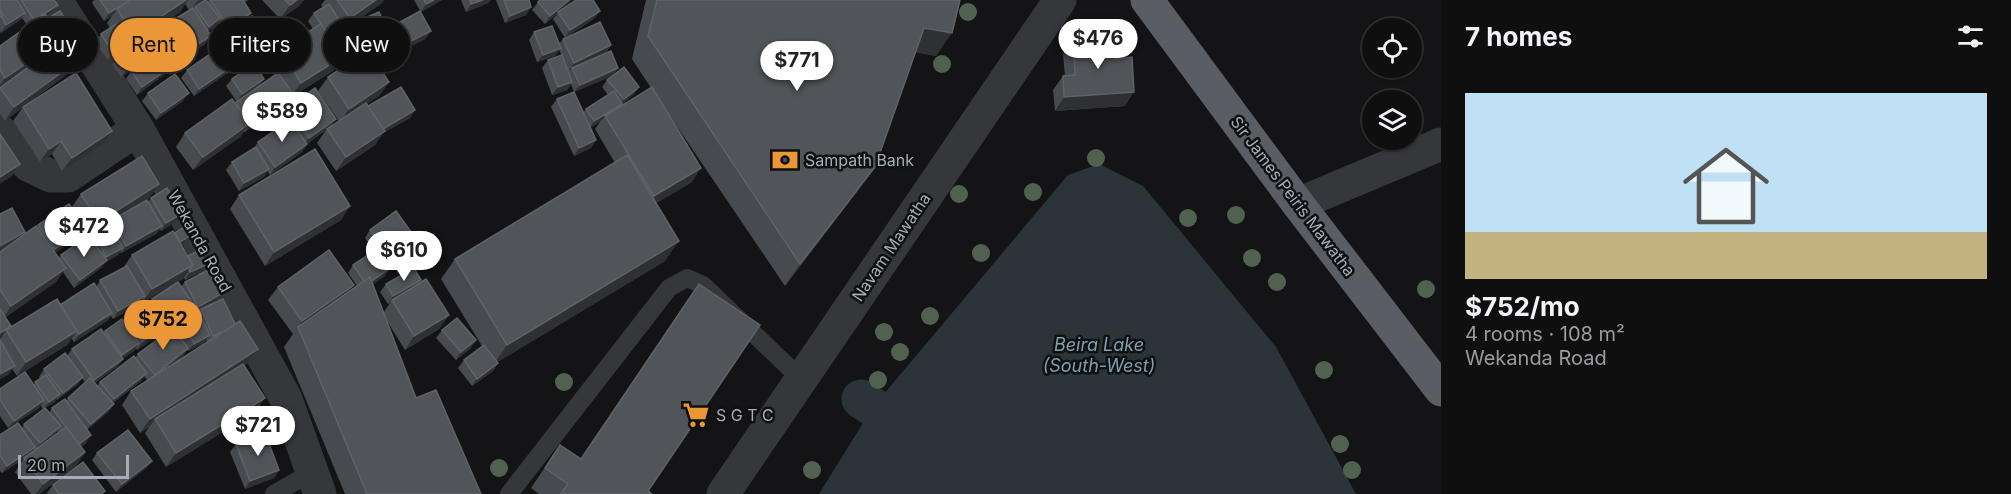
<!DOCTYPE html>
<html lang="en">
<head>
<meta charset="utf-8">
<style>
	:root { --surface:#0f0f10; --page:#1d1d1e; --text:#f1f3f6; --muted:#9b9c9f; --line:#2f2f30; --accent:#eb9637 }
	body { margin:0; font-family:Inter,sans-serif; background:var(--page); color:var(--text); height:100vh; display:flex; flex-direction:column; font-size:22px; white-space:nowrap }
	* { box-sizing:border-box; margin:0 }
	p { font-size:20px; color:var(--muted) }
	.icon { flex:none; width:33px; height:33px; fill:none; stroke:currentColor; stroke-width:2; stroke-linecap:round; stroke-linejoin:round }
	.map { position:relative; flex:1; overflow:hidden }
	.side { display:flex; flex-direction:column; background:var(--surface); width:570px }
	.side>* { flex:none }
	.hud { position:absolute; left:18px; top:18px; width:570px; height:54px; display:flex; gap:12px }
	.fabs { position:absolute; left:1362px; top:18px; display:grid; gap:12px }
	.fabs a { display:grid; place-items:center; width:60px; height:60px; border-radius:50%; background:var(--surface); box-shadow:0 2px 4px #0004,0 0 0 2px var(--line); font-size:30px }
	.scale { position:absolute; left:18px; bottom:15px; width:111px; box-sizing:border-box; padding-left:6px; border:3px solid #a6adb6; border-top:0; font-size:16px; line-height:21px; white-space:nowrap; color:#a6adb6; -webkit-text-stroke:4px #0f1011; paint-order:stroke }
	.price { position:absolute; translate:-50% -51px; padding:0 14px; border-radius:21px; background:#fff; color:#222; font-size:20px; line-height:39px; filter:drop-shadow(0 2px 3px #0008) }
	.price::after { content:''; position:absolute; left:50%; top:36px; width:18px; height:14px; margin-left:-9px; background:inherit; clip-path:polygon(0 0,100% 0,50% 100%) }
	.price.selected { background:var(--accent); color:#111 }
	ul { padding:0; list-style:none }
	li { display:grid; align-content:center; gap:12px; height:318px; padding:0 24px }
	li+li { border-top:2px solid var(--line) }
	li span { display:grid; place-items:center; height:186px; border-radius:0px; color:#555 }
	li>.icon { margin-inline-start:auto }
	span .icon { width:108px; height:108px; fill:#fffc; stroke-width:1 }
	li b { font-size:26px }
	h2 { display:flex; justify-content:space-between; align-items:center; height:72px; padding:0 24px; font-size:26px }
	.pill { padding:0 21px; border-radius:27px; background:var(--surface); box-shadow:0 2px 4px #0004,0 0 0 2px var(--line); font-size:21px; line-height:54px }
	.pill.selected { background:var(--accent); color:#111 }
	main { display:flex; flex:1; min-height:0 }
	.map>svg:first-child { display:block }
</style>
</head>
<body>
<main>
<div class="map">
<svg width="1441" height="494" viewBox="0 0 1441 494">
	<rect width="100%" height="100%" fill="#141416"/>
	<path fill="#2b3539" d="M1099,164L1143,186L1276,347L1356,494H819L873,407L1068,175Z"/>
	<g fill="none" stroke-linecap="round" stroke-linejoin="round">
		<path stroke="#2b3539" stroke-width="39" d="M861,399L873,407"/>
		<path stroke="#35373b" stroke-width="18" d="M274,494L312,472
			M509,494L669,288L687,278L703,285L801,379"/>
		<path stroke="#35373b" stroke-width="33" d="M56,0L138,129L286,399L320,494
			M0,131L28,165L51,176H68L138,129
			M1298,204L1441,144
			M723,494L1060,0"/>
		<path stroke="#5a5d63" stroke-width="33" d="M1147,0L1298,204L1441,390"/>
	</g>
	<g fill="#50614f">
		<circle cx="968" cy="12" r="9"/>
		<circle cx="942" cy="64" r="9"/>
		<circle cx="1096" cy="158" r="9"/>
		<circle cx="1033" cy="192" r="9"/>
		<circle cx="959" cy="194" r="9"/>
		<circle cx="1236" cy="215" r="9"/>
		<circle cx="1188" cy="218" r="9"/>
		<circle cx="981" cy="253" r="9"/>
		<circle cx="1252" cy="258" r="9"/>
		<circle cx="1277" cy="282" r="9"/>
		<circle cx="1426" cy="289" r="9"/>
		<circle cx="930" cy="316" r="9"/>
		<circle cx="884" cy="332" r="9"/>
		<circle cx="900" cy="352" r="9"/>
		<circle cx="1324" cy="370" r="9"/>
		<circle cx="878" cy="380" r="9"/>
		<circle cx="564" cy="382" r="9"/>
		<circle cx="1340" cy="444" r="9"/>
		<circle cx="499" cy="468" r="9"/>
		<circle cx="812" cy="470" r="9"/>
		<circle cx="1352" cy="470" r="9"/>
	</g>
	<path fill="#474a4e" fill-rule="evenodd" d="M0,0H54L58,5L52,12L47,16L48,18L74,33L71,39L74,69L23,107L102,145L62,171L52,154L40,162L13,121L23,107L5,121L0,114V89L2,87L0,89V46L28,26L22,18L20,20L1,33L0,31Z
		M94,0H203L195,7L207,2L209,0H248L244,3L251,13L246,20L224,35L216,25L208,31L205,44L197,49V51L192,58L170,75L168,71L165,74L137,95L126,79L131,71L153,56L151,53L146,60L121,77L112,64L118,57L144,43L149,37L171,51L164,58L165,59L167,56L185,42L173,25L178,17L189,10L185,4L180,12L108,60L95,42L101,34L110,28L107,23L112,16L104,21L92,3Z
		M262,0H304L299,6L280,19Z
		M325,0H384L382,3L340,32L339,31L337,33L330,38L332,40L355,54L350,62L335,68L333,71L293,96L288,102L245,132H244L240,137L193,170L176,147L185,133L237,102L226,86L232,79H264L259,86L277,74L270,63L280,49L313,29L308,21L314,13L323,8L321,5Z
		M414,0H442L421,12Z
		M461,0H491L488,3L466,12Z
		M496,0H529L531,7L526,15L505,23Z
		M646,0H960L936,56L915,52L859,189L785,286L657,97L692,182L656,203L665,261L497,362L498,363L493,371L472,386L458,368L464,360L482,346L441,279L455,259L615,163L595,129L600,122L590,128L596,140L591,148L574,156L551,107L557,99L583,113L586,109L608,95L602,87L607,80L612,76L574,92L571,84L567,90L552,95L542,68L548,60L562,56L559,50L555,56L537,62L529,40L534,32L559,44L563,39L611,45L606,53L586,62L618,68L613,75L639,87L634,94L620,106L651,88L632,59Z
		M538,2L560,10L595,18L565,38L553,19L558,13L545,24L532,10Z
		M360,20L388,32L391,27L431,31L425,39L396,54L395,52L391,58L377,64L389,82L379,96L366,104L368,106L415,110L410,118L383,133L375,145L336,171L317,143L326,130L307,144L302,152L270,175L267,171L264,177L239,191L226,170L232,162L254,148L258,142L287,122L282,115L287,108L331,126L339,121L318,91L328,77L366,52L355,28Z
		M235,28L258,38L247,47L246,61L227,74L226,73L223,76L194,96L181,78L187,70L216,51L219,47L231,38L230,36Z
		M1073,40L1115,59L1125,106L1055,111L1053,90L1063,76H1065L1063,54Z
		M148,93L183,101L156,120L142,101Z
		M159,184L149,198L141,203L148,202L151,198L183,213L177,221L161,231L160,229L156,234L121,253L120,252L118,255L106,262L101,268L74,288L63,272L56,282L5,317L9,329L96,287L100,280L123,268L132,255L175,233L190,236L184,244L182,245L188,256L201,272L185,280L184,278L142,303L141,301L139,304L113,319L111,316L107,321L74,342L71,338L67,345L17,376L12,369L9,374L0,379V339L3,335L0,337V252L25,232L23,235L37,227L38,225L71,208L81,194ZM110,223L108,226L94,233L90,239L61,255L59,258L55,253L80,236L85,229L89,236Z
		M239,195L350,206L341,220L265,266L230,209Z
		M370,230L413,251L390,268L385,276L373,284L384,312L390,303L388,304L380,292L386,284L421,280L419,283L449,315L439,329L405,350L387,321L416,398L481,494H345L284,347L293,334L268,300L278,287L348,293L357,286L348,273L353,265L374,251L365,238Z
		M185,282L223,293L217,301L211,304L235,324L258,349L248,363L244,366L265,398L255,412L166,467L145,433L149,427L140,433L122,405L131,391L148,381L144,376L141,381L113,403L114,404L108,412L87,430L86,443L81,447L85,452L76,466L39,494H31L15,472L24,458L58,433L57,431L55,434L34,451L33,449L29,455L2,473L0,471V435L22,428L24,424L43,409L40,405L39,408L8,428L0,416V389L33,385L40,379L39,377L44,369L67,356L72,349L104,333L105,331L123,320L125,316L149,302L152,299L181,287ZM179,322L175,327L182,340L138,354L135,358L100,382L97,386L95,383L118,366L123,358L134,351L136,348L137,350L162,332V333ZM206,340L207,342L168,368L183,356L187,350L188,351L204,343ZM82,378L85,382L66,401L52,408L49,413L45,408L55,402L56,399L57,400L78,384Z
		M442,330L471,348L456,360L436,338Z
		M236,444L279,470L274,478L245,489L230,452Z
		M560,445L580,459L648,491L652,494H539L531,488Z
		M97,453L152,461L146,468L116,492L92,460Z
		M53,485L103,494H48L47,493Z"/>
	<path fill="#2e3033" d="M130,0L117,9L112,16L104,21L109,13Z
		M186,0H188L180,12L108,60L113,53L128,42L133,35Z
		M199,0H203L190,11L196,3Z
		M297,0H304L299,6L280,19L290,5Z
		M376,0H384L382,3L340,32L350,18Z
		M434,0H442L421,12L426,4Z
		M483,0H491L488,3L466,12L471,4Z
		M569,0H572L545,24L550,16Z
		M58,5L52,12L29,28L34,20Z
		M531,7L526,15L505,23L510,16Z
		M600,11L595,18L565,38L570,30Z
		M25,13L20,20L1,33L6,25Z
		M251,13L246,20L224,35L229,28Z
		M220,18L215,26L204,35L209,27Z
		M343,26L337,33L322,43L327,35Z
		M924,28L952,33L936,56L908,50Z
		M264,30L258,38L242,51L247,43Z
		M431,31L425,39L396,54L401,46Z
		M211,36L205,44L192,52L198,44Z
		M62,39L53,53L0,89V85L5,78Z
		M177,44L171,51L159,62L164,54Z
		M611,45L606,53L569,70L574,63Z
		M561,48L555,56L537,62L543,55Z
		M397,50L391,58L372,66L378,59Z
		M197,51L192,58L170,75L176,67Z
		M151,52L146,60L121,77L127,70Z
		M251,53L246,61L227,74L232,66Z
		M355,54L350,62L335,68L333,71L293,96L288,102L245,132L250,125L292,96L301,83L342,57Z
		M84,56L74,69L5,121L14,107Z
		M171,67L165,74L137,95L142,87Z
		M618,68L612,76L574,92L580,85Z
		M228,69L223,76L194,96L199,89Z
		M264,79L259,86L237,102L242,94Z
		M389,82L379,96L340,122L349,109Z
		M572,82L567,90L552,95L558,87Z
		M639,87L634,94L622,105L617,111L605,116L600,122L589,129L594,121L620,105L624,99Z
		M1134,92L1125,106L1055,111L1064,97Z
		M189,93L183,101L156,120L161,113Z
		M415,110L410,118L383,133L375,145L336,171L346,157L382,130Z
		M336,119L331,127L303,146L309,138Z
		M250,123L240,137L193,170L203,157Z
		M112,131L102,145L62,171L72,158Z
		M596,140L591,148L574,156L579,148Z
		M61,141L52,154L40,162L49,149Z
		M307,144L302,152L270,175L275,167Z
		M20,164L11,177L0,184V177Z
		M875,167L859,189L785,286L800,264Z
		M701,168L692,182L645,210L654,196Z
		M269,169L264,177L239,191L244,183Z
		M159,184L149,198L113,221L112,220L110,223L89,236L99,222Z
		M350,206L341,220L265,266L274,252Z
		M183,213L177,221L161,231L166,223Z
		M162,226L156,234L121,253L126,246Z
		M85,228L80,236L49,257L55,249Z
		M25,232L20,239L0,251V246Z
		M190,236L184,244L169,253L175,245Z
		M679,241L665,261L493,365L507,345Z
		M419,243L413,251L388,269L393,262Z
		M123,248L118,255L106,262L101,268L74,288L80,280L101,264L106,257Z
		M193,265L183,279L142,303L152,289Z
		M206,265L201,272L185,280L190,272Z
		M66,268L56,282L2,320L11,306Z
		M390,268L385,276L361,292L367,285Z
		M421,280L416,288L392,300L388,304L393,296Z
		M354,285L344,299L298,327L293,335L302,321Z
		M223,293L217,301L192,314L198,307Z
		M145,296L139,304L113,319L118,311Z
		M195,307L189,315L181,319L179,322L162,333L168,325Z
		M112,313L107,321L74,342L79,334Z
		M449,315L439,329L405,350L414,336Z
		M11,326L7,331L6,330L3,335L0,337V333Z
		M166,326L161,334L137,350L142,342Z
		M77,331L67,345L17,376L26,362Z
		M210,335L204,343L188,351L194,344Z
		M476,340L471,348L456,360L461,352Z
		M139,343L134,351L117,363L122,355Z
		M188,348L183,356L149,382L155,375Z
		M258,349L248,363L156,422L155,419L149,427L140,433L150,419Z
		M123,359L118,366L89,387L94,380Z
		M498,363L493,371L472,386L477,379Z
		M15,366L9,374L0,379V374Z
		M147,373L141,381L108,406L114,399Z
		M83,377L78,384L57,400L63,393Z
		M60,394L55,402L43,409L49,402Z
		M265,398L255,412L166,467L176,453Z
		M44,400L39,408L8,428L14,421Z
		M114,404L108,412L85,432L91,424Z
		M61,426L55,434L34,451L40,443Z
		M91,435L86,443L72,453L78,445Z
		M35,447L29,455L2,473L7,466Z
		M85,452L76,466L39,494H36L43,484Z
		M152,461L146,468L116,492L122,484Z
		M279,470L274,478L245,489L250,481Z"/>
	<path fill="#515559" stroke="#5f6368" stroke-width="1.5" d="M0,0H17L25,13L6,25L2,17L3,15L0,9Z
		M21,0H54L58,5L34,20Z
		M100,0H130L109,13Z
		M130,0H186L133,35L117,9Z
		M205,0H206L220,18L209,27L195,7Z
		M210,0H243L251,13L229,28Z
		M285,0H297L290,5Z
		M337,0H376L350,18Z
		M424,0H434L426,4Z
		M470,0H483L471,4Z
		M504,0H529L531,7L510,16Z
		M540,0H569L550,16L538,2Z
		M576,0H593L600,11L570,30L558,12Z
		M657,0H960L952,33L924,28L875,167L800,264L648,36Z
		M329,4L343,26L328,35L314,13Z
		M193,8L211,36L198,44L178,17Z
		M0,9L3,15L0,17Z
		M60,11L74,33L60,43L62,39L48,18Z
		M420,11L431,31L401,46L391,27Z
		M379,12L397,50L378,59L360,20Z
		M45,14L62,39L5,78L0,70V46Z
		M252,16L264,30L247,43L235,28Z
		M600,22L611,45L574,63L563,39Z
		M116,24L129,42L113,53L101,34Z
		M321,24L342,57L301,83L280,49Z
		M161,26L177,44L164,54L149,37Z
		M552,26L561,48L543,55L534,32Z
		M237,34L251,53L232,66L219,47Z
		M346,34L355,54L340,60L342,57L332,40Z
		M69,37L84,56L14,107L0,88Z
		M1114,38L1115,59L1132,57L1134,92L1064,97L1063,76L1075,75L1073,40Z
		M142,39L151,52L127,70L118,57Z
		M189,39L197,51L176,67L167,56Z
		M216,50L228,69L199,89L187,70Z
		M159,51L171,67L142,87L131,71Z
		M368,51L389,82L349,109L328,77Z
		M611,51L618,68L580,85L572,68Z
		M562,55L572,82L558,87L548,60Z
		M254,63L264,79L242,94L232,79Z
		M624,67L639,87L624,99L607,80Z
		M76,73L112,131L72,158L61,141L49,149L23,107Z
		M278,73L294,95L250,125L235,103Z
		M175,74L189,93L161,113L148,93Z
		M401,87L415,110L383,129L368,106Z
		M652,87L701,168L654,196L605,116Z
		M315,88L336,119L309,138L287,108Z
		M614,91L622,104L594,121L586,109Z
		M574,92L596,140L579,148L557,99Z
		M232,99L250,123L203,157L185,133Z
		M366,103L385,131L346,157L327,129Z
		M290,120L307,144L275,167L258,142Z
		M0,134L20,164L0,177Z
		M256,147L269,169L244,183L232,162Z
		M315,149L350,206L274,252L239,195Z
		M627,155L679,241L507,345L455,259Z
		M142,156L159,184L99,222L81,194Z
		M167,188L183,213L166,223L151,198Z
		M147,200L162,226L126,246L112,220Z
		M69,204L85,228L55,249L38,225Z
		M12,208L25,232L0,246V214Z
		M396,211L419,243L393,262L370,230Z
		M110,224L123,248L106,257L94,233Z
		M36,226L66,268L11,306L0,290V252Z
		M184,227L190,236L180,242L175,233Z
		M173,231L193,265L152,289L132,255Z
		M88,236L107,260L80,280L61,255Z
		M377,249L390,268L372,281L370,277L364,281L353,265Z
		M199,250L206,265L190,272L189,270L193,265L188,256Z
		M329,250L354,285L302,321L278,287Z
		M127,266L145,296L118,311L100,280Z
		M414,268L421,280L393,296L386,284Z
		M210,269L223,293L198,307L185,282Z
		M370,277L416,398L436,390L481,494H367L298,327Z
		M426,279L449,315L414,336L392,300Z
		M178,282L195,307L168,325L152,299Z
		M94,283L112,313L79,334L60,305Z
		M699,284L760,325L648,491L652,494H561L568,484L545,468L560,445L581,459Z
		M57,299L77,331L26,362L6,330Z
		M223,299L235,324L225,331L213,336L201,309Z
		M148,301L166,326L142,342L125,316Z
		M0,309L11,326L0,333Z
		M197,310L210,335L194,344L181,319Z
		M457,318L476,340L461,352L442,330Z
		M122,319L139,343L122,355L105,331Z
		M240,321L258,349L150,419L131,391Z
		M173,328L188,348L155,375L138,354Z
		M101,329L123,359L94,380L72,349Z
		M0,340L15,366L0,374Z
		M484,345L498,363L477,379L464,360Z
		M65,353L83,377L63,393L44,369Z
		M134,356L147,373L114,399L100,382Z
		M243,364L265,398L176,453L155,419Z
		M25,372L44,400L14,421L0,400V389Z
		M46,375L60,394L49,402L35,382Z
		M90,378L114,404L91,424L68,398Z
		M65,399L91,435L79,444L66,427L52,408Z
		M45,408L61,426L40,443L24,424Z
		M18,423L35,447L7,466L0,455V435Z
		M66,427L85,452L43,484L24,458Z
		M128,430L152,461L122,484L97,453Z
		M265,433L279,470L250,481L236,444Z
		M83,462L105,491L101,494H59L53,485Z"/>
	<defs>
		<g id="bank-bare" transform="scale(2.07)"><path d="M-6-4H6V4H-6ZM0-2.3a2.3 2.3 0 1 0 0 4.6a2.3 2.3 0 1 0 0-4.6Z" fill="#eb9637" stroke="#0f1011" stroke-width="2.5" paint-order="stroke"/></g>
		<g id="supermarket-bare" transform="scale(2.07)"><path d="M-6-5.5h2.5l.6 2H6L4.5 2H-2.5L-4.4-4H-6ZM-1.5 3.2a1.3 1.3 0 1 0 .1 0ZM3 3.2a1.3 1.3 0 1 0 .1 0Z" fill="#eb9637" stroke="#0f1011" stroke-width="2.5" paint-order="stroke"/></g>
	</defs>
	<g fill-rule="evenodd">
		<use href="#bank-bare" x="785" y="160"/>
		<use href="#supermarket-bare" x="696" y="415"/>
	</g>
	<g text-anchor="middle" stroke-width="5" stroke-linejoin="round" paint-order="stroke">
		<g font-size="16" fill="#a6adb6" stroke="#0f1011" text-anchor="start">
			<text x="805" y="166">Sampath Bank</text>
			<text x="716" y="421">S G T C</text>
		</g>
		<g font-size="16" fill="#a6adb6" stroke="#0f1011">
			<text transform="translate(1293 196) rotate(53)" y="6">Sir James Peiris Mawatha</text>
			<text transform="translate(200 241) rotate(61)" y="6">Wekanda Road</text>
			<text transform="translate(891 247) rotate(-56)" y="6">Navam Mawatha</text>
		</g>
		<g font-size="18" font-style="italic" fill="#7e9fb0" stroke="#0f1011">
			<text x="1099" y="351">Beira Lake<tspan x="1099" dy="21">(South-West)</tspan></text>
		</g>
	</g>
</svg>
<div class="fabs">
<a><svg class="icon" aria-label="locate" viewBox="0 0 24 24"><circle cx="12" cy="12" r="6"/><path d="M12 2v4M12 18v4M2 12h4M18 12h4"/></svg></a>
<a><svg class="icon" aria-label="layers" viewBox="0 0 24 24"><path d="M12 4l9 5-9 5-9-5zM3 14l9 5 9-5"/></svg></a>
</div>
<div class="scale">20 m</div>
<b class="price" style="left:1098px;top:70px">$476</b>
<b class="price" style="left:797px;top:92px">$771</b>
<b class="price" style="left:282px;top:143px">$589</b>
<b class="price" style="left:84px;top:258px">$472</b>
<b class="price" style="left:404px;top:282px">$610</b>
<b class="price selected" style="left:163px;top:351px">$752</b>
<b class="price" style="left:258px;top:457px">$721</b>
<div class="hud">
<a class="pill">Buy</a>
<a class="pill selected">Rent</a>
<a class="pill">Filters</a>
<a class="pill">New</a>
</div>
</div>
<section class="side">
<h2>7 homes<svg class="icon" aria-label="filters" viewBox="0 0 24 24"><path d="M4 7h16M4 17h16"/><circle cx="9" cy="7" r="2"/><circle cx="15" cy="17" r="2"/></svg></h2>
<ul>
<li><span style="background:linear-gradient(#bfe0f5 75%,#c2b280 0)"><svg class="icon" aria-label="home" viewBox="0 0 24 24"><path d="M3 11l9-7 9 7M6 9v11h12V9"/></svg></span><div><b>$752/mo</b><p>4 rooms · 108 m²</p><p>Wekanda Road</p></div></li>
</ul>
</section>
</main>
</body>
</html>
